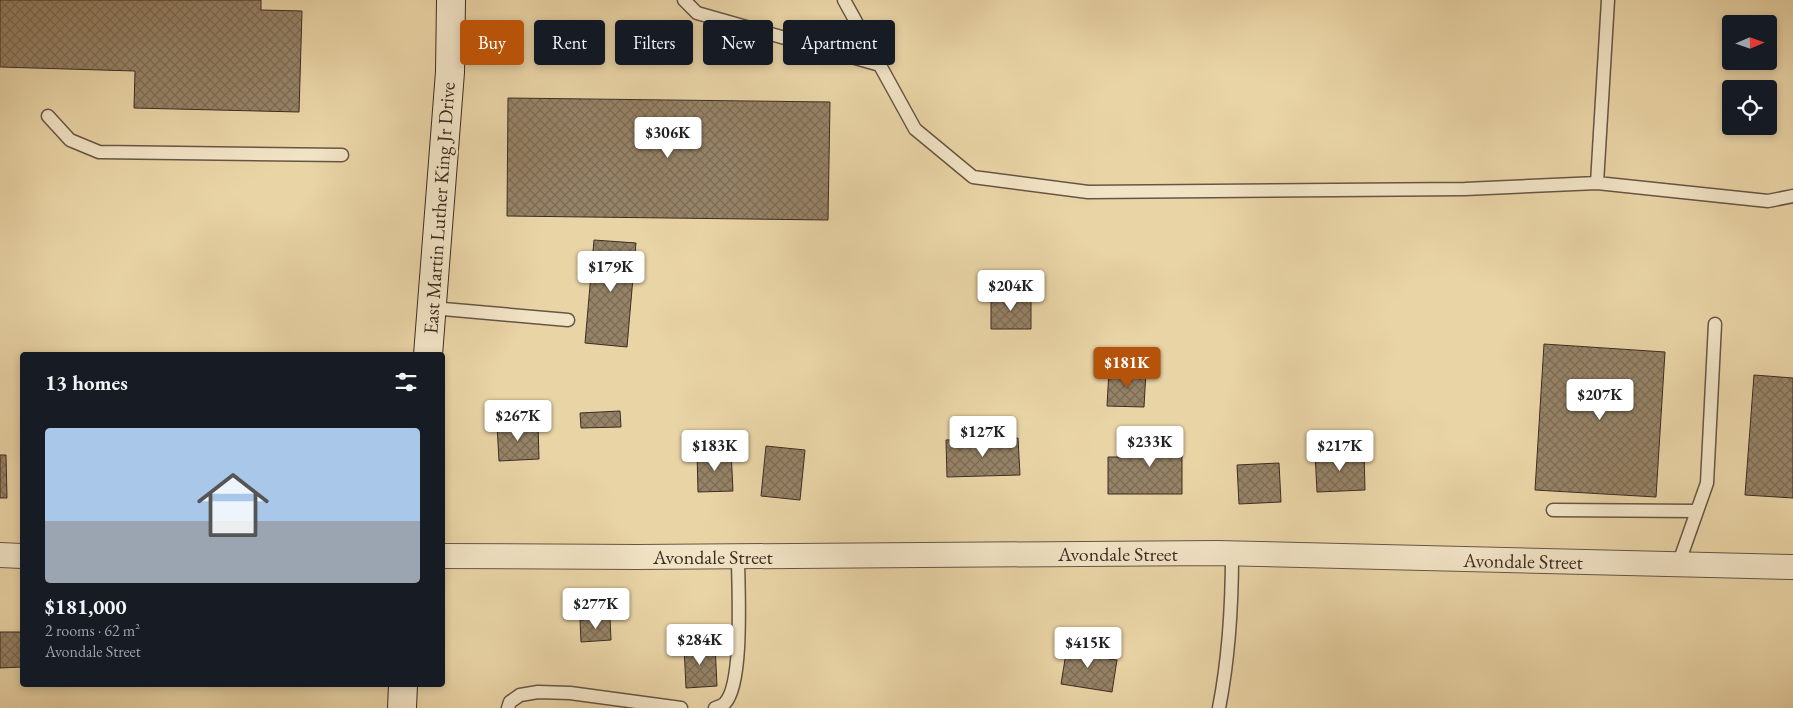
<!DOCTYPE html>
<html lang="en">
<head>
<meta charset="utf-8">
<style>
	:root { --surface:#171b24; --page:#20242c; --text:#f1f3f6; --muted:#9ea1a6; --accent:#b45309 }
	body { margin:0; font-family:"EB Garamond",serif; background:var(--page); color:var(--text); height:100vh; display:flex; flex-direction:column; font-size:19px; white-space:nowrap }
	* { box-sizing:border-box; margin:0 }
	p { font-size:16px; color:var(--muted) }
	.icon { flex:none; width:28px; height:28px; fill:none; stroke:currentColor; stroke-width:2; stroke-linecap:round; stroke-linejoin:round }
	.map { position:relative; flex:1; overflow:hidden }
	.drawer { position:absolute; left:20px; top:352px; width:425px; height:335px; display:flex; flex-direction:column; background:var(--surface); border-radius:5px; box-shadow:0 2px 8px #0003 }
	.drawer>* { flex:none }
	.guide { position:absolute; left:460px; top:20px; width:475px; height:45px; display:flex; gap:10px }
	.needle { width:32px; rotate:88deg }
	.buttons { position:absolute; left:1722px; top:15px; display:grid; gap:10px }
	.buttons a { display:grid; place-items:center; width:55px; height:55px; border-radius:5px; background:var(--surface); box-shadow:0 2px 8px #0003; font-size:25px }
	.price { position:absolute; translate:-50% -42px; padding:0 11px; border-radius:5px; background:#fff; color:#222; font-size:16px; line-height:32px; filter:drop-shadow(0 1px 2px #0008) }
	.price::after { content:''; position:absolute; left:50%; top:30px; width:15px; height:11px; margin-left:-8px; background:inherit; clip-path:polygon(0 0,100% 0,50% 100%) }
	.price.active { background:var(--accent); color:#fff }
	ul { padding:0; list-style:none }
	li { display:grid; align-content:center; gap:10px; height:265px; padding:0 25px }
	li span { display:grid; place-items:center; height:155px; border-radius:5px; color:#555 }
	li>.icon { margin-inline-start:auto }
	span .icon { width:90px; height:90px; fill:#fffc; stroke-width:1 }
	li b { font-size:21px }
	h2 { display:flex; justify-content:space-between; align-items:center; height:60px; padding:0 25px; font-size:21px }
	.chip { padding:0 18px; border-radius:5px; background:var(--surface); box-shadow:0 2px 8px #0003; font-size:18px; line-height:45px }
	.chip.active { background:var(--accent); color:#fff }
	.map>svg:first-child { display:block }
</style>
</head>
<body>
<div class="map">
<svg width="1793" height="708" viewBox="0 0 1793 708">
	<defs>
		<pattern id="building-cross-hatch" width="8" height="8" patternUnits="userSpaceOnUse" patternTransform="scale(1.25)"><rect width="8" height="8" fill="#968367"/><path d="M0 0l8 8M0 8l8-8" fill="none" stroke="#7c6b54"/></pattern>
	</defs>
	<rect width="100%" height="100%" fill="#e9d4a6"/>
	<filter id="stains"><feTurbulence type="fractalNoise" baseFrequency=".004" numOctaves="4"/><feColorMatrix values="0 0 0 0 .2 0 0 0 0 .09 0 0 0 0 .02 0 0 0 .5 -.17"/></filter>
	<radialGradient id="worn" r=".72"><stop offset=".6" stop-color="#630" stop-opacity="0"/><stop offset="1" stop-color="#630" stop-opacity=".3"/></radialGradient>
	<path fill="url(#building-cross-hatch)" stroke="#3c2c23" d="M0,0H261V10L302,11L299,112L134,108L135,71L0,67Z
		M508,98L830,102L828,220L507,216Z
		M594,240L636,243L627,347L585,343Z
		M991,295H1031V329H991Z
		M1544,344L1665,352L1656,497L1535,490Z
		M1109,370L1146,371L1144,407L1107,406Z
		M1754,375L1793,378V498L1745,495Z
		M620,411L621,427L581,428L580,413Z
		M538,424L539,459L499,461L497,425Z
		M1150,431L1182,432V494H1108V457H1151Z
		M1018,438L1020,475L947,477L946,440Z
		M766,446L805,450L800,500L761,496Z
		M731,451L733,491L698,492L697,452Z
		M1364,452L1365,490L1317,492L1315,453Z
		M0,455H6L7,498H0Z
		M1279,463L1281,502L1239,504L1237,465Z
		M610,618L611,640L581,642L580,620Z
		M21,624H22V667L0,668V632H21Z
		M1068,641L1092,645L1090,656L1117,660L1112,692L1061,684Z
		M715,645L717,686L686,688L684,646Z"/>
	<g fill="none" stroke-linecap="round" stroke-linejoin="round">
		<g stroke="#675644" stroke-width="15">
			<path id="lane" d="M684,0L697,13L880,65
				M844,0L915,129L973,177L1088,192L1465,189L1597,183L1768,201L1793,196
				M48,116L70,140L99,152L342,155
				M1597,183L1608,0
				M432,308L568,320
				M1553,510L1697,511
				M1678,565L1707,483L1715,324
				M508,708L510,702L520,695L538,692L570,693L681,708
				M715,708C718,707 723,705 725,703C744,683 738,586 738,557
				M1219,708C1229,657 1232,606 1232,554"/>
		</g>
		<g stroke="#675644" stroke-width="26">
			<path id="street" d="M0,555L22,556
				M442,556L637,557L1217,553L1793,567"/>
		</g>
		<g stroke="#3c2c23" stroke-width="30">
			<path id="secondary" d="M428,355L450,72L451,0
				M402,708L403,685"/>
		</g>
		<use href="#lane" stroke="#f1e3c5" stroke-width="12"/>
		<use href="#street" stroke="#f1e3c5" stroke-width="24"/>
		<use href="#secondary" stroke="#f1e3c5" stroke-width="28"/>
	</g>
	<g text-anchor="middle" stroke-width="5" stroke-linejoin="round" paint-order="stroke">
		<g font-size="20" fill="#3c2c23" stroke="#f1e3c5">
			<text transform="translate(439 208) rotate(-86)" y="7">East Martin Luther King Jr Drive</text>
			<text x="1118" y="561">Avondale Street</text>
			<text x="713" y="564">Avondale Street</text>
			<text transform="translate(1523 561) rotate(1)" y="7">Avondale Street</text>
		</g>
	</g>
	<rect width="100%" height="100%" filter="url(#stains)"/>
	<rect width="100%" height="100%" fill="url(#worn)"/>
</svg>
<div class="buttons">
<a><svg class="needle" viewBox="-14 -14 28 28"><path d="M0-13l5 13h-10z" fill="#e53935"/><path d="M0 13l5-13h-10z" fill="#9ea1a6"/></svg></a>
<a><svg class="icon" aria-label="locate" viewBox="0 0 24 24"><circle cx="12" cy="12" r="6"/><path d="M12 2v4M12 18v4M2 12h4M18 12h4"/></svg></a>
</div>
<b class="price" style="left:668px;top:159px">$306K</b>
<b class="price" style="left:611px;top:293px">$179K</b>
<b class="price" style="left:1011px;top:312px">$204K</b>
<b class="price active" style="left:1127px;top:389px">$181K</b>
<b class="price" style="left:1600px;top:421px">$207K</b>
<b class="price" style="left:518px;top:442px">$267K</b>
<b class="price" style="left:983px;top:458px">$127K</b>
<b class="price" style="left:1150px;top:468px">$233K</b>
<b class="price" style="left:715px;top:472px">$183K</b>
<b class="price" style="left:1340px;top:472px">$217K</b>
<b class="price" style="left:596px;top:630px">$277K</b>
<b class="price" style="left:700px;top:666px">$284K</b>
<b class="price" style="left:1088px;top:669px">$415K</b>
<div class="guide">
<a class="chip active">Buy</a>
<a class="chip">Rent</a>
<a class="chip">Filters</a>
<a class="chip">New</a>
<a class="chip">Apartment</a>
</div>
<section class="drawer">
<h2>13 homes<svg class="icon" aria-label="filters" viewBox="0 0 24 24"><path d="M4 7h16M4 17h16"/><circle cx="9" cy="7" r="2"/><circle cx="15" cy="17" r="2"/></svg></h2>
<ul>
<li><span style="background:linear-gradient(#a9c7e8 60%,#9aa5b1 0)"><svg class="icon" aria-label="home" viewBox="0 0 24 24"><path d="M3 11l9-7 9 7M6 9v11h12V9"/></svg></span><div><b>$181,000</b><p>2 rooms · 62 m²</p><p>Avondale Street</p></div></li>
</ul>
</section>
</div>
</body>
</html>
